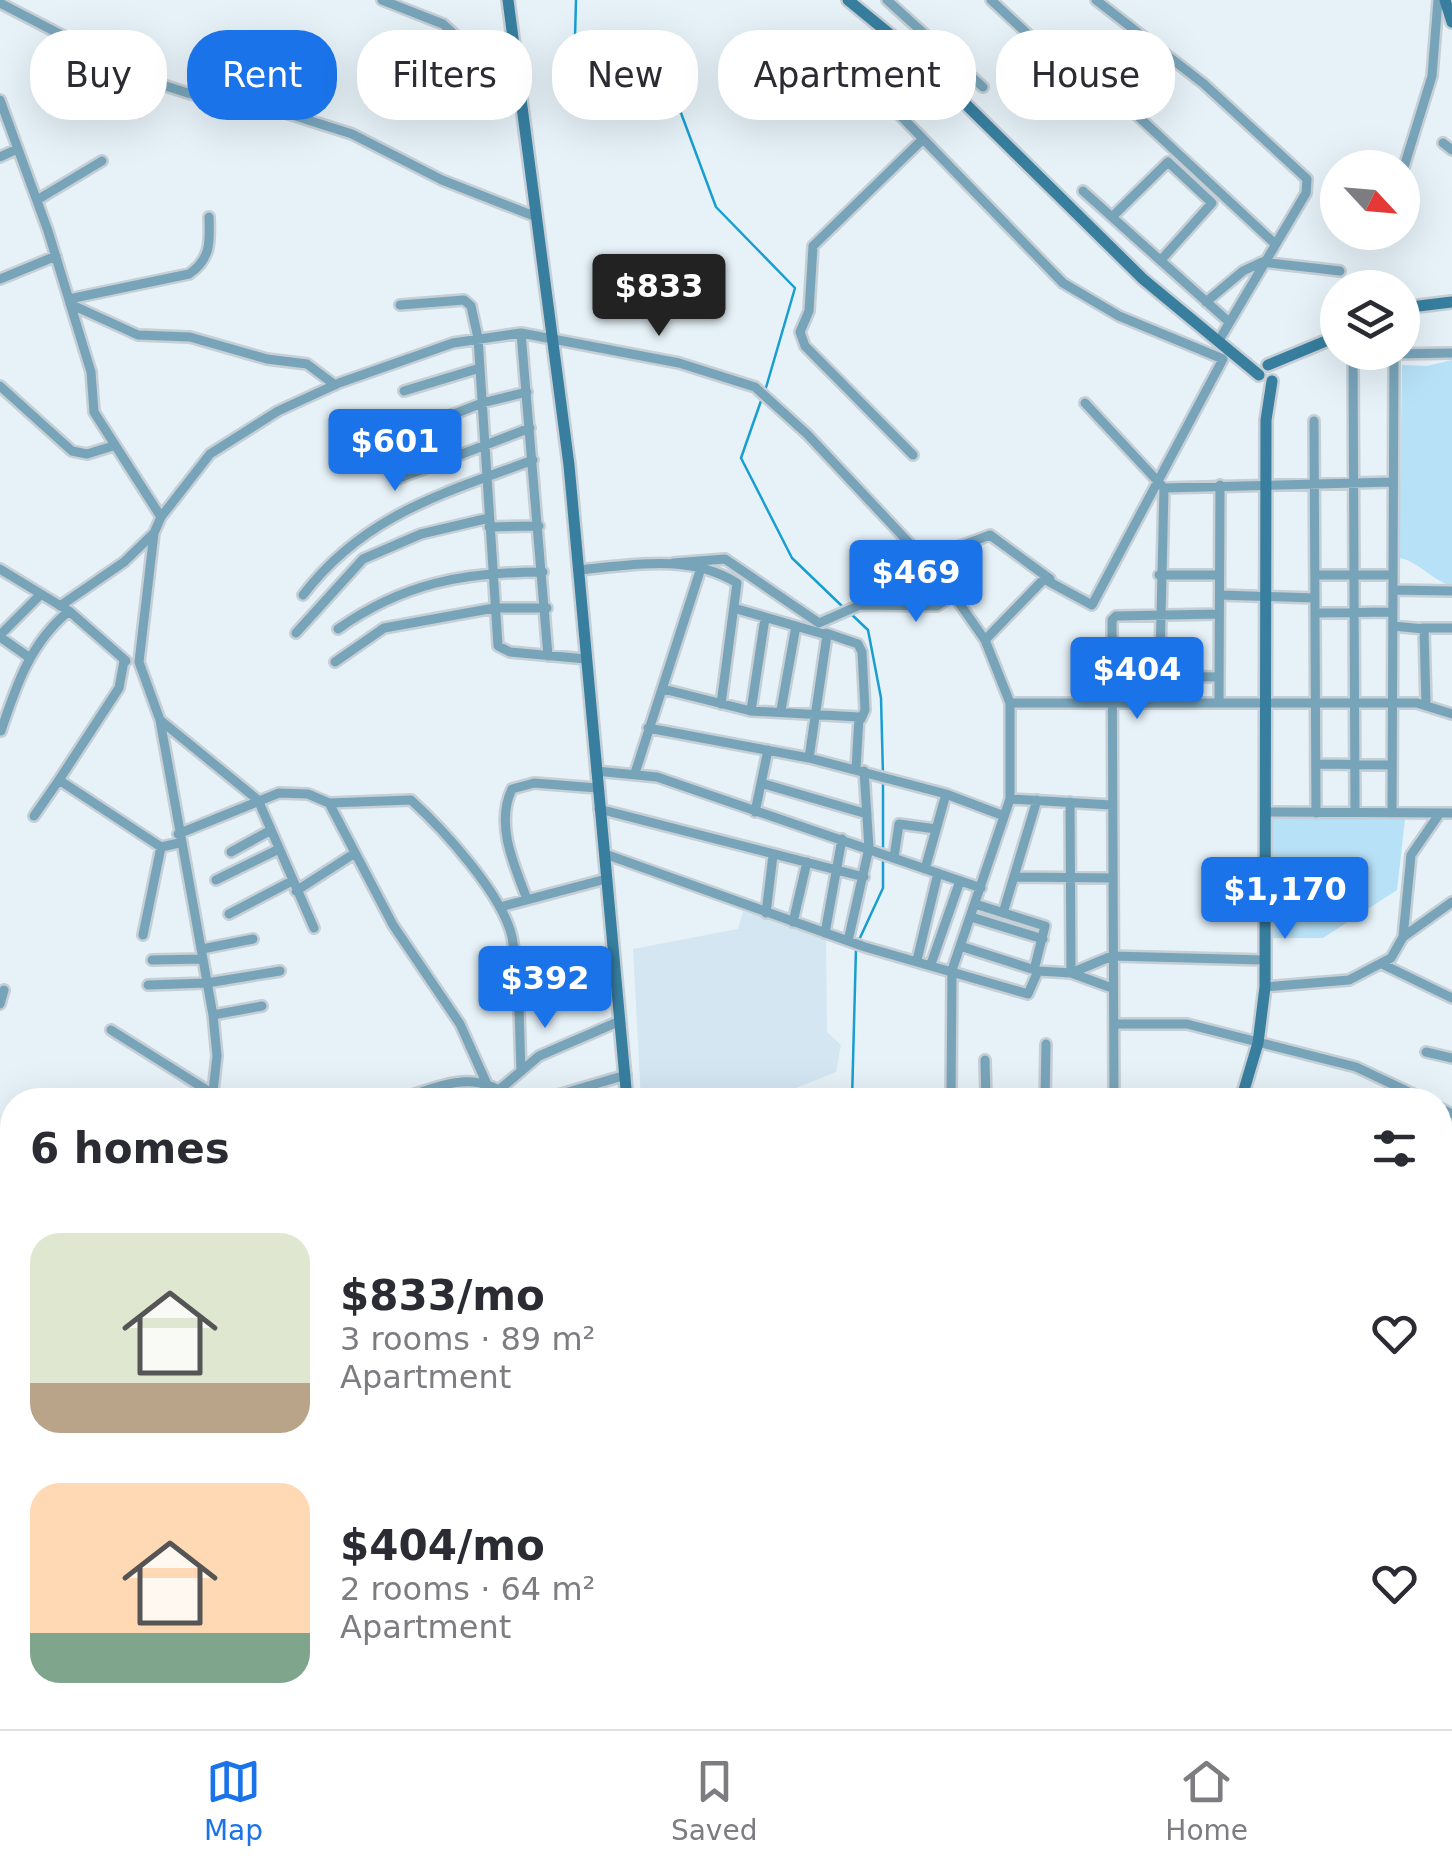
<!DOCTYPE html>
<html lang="en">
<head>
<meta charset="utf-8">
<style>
	:root { --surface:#fff; --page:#f2f2f3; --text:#2b2b33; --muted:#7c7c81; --line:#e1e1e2; --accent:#1a73e8 }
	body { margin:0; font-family:"DejaVu Sans",sans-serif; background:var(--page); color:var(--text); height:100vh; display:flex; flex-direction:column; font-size:38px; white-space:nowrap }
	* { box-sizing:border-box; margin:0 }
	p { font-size:32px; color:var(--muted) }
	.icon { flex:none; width:55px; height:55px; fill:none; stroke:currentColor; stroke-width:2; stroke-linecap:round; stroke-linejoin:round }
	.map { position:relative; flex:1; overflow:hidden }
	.sheet { position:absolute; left:0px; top:1088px; width:1452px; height:642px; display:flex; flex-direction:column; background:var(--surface); border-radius:40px 40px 0 0; box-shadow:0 10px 40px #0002 }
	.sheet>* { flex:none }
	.guide { position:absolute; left:30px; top:30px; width:1392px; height:90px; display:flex; gap:20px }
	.needle { width:65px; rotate:116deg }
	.fabs { position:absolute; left:1320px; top:150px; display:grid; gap:20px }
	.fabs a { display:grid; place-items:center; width:100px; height:100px; border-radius:50%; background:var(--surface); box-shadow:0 10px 40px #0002; font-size:50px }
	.price { position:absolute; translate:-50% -85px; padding:0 22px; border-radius:10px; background:var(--accent); color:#fff; font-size:32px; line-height:65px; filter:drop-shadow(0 2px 5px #0008) }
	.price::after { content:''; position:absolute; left:50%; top:60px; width:30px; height:22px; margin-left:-15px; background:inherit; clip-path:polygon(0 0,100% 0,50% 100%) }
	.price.active { background:#222; color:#fff }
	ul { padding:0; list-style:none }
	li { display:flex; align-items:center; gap:30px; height:250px; padding:0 30px }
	li span { display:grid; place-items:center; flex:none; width:280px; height:200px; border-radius:30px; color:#555 }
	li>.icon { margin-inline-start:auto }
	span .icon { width:120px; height:120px; fill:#fffc; stroke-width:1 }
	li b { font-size:42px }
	h2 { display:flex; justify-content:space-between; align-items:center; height:120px; padding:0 30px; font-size:42px }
	.pill { padding:0 35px; border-radius:40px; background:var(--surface); box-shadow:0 10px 40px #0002; font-size:35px; line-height:90px }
	.pill.active { background:var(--accent); color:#fff }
	.menu { display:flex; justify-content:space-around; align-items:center; height:140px; border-top:2px solid var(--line); background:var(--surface); font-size:28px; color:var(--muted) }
	.menu a { display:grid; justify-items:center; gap:5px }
	.menu .active { color:var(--accent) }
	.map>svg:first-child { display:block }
</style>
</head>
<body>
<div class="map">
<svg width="1452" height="1729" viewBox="0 0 1452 1729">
	<rect width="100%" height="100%" fill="#e6f2f8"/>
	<path fill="#d3e6f1" d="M743,911L826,939L827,1032L841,1045L836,1072L781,1094L778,1100H641L633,949L738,929Z"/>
	<path fill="#b7e1f7" d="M1452,360V586C1431,580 1417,560 1399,558L1402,365L1427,366Z
		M1273,819H1405L1397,890L1323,938H1271Z
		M776,1718H1053L1067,1729H768Z"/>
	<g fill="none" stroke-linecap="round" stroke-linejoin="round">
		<path stroke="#189ed1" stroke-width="2.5" d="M576,0L575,38L603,80L681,113L716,207L795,288L765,391
			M762,398L741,458L792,558L843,607
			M849,612L868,630L881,698L883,775
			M883,783V850
			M859,940L883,888V858
			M852,1100L856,948
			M640,1729L642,1718"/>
		<g stroke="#c5cfd5" stroke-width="14">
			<path id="street" d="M382,0L443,24L521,95
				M887,0L983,87
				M991,0L1046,51L1127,106L1273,242
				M1096,0L1204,84L1307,179L1306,193L1218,342
				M0,3L150,81L191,94L248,101L352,134L442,180L534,216
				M863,77L1063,283L1119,316L1223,359L1092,605L1044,579L985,640
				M0,100L48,231L91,372L94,412L161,517
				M1443,143L1452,150
				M0,157L17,149
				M1404,167L1432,76L1438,0
				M1083,191L1229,322
				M37,200L102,161
				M1112,217L1168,162L1212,203L1161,260
				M0,279L56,256
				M69,299L189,274C211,259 210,242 209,217
				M1206,302L1243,271L1262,262L1340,271
				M70,304L138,335L190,337L267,359L307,364L335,385
				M400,305L464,300L471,306L478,338L498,646L510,652L586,659
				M521,333L548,656
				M1353,352L1355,812
				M1394,354L1452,353
				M0,386L72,451L87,454L113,446
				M404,391L480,368
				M1085,403L1164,488L1159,703
				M1314,421L1316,813
				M411,431L482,403L527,392
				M913,455L805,346L800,332L809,311L813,246L922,140
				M397,479L530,428
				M1164,488L1393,482
				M489,527L539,526
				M923,560L990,535L1050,579
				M673,563L725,559L819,623L860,605L937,606L955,594
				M0,569L69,611L126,661
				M578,570C631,565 690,553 737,583L721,704
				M1159,575H1219
				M1315,575H1393
				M1393,590L1452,591
				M303,595C364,515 442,494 533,460
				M1220,595L1315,598
				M60,606L124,562L154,533
				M737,609L827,635L809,758
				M1315,613L1393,612
				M1393,626L1424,629L1426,704
				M1423,628H1452
				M338,629C403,583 464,572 543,572
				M296,633L363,559L421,534L489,518
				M826,633L858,644L862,652L865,710L861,719
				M0,635L40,595
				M0,637L30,658
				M124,661L119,688L59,780L161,847L179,843
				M335,662L384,628L494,608H547
				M1159,676L1219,677
				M663,689L751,711L859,717L856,769
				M1219,702L1220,485
				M1010,703H1417L1452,714
				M781,710L796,626
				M751,711L765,618
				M160,720L258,800L314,928
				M648,728L809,758L946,794
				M1,731C16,686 30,643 69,611
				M1316,764L1392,765
				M596,771L657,777L981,888
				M635,773L701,568
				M761,783L867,814
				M1010,799L1111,805
				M1070,802L1071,973
				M329,803L411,800C443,829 503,895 512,937C520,979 519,1026 521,1069
				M599,809L864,877
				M755,812L768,750
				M1265,812L1452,813
				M1392,813L1394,352
				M34,816L59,780
				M178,834L279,793L308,794L329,803L393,925L460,1024L486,1082
				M231,852L271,830
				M605,854L865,947L1028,994L1038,971L1071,973L1112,988
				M894,857L899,824L936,829
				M925,869L946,794L1004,816
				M1014,877L1112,878
				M216,880L279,849
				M296,891L355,853
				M527,899C514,865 495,824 512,789L534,783L597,788
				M975,904L1045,926L1034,970
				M500,907L606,879
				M766,913L773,855
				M1003,913L1037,800
				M229,914L292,881
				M971,917L1043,939
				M793,922L807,862
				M825,933L842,839
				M143,935L161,847
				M1403,937L1452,902
				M848,941L869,848L864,771
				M960,946L1038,971
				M202,949L253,939
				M152,960L203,959
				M917,960L938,873
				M931,964L960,881
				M1382,964L1452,998
				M1071,973L1112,956L1264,960
				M148,985L207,983L280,971
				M1265,987L1349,980L1391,958L1403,937L1411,855L1440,813
				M0,1004L4,990
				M213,1015L262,1006
				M1114,1024H1187L1356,1067L1426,1100
				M111,1030L213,1094
				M1426,1052L1452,1058
				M985,1060L986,1100
				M500,1089L539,1056L620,1021
				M212,1100L217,1056L213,1015L160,720L139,662L154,533L161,517L210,454L278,411L339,383L453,343L521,333L679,363L755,387L807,434L941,577L985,640L1010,703V799L952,970L951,1100
				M395,1100C440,1088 473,1066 513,1100
				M541,1100L626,1075
				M1045,1100L1046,1044
				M1114,1100L1112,620L1116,616L1219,614
				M1440,1108L1452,1114
				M0,1169H12
				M1440,1350L1452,1341
				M1440,1417L1452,1418
				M1440,1521L1452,1514
				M0,1703L12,1690
				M340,1718L403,1729
				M583,1718L612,1729
				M674,1718L675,1729
				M1437,1718L1440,1729
				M1081,1721L1084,1718
				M296,1729L303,1720L313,1718
				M417,1729L429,1718
				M625,1729L628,1718
				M1158,1729L1166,1718
				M1211,1729L1228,1718
				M1346,1729L1349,1718"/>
		</g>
		<g stroke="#c5cfd5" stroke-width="16">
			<path id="secondary" d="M508,0L569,465L627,1100
				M848,0L919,58L1143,279L1259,375
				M1445,0L1452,22
				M1402,308L1452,302
				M1268,365L1338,336
				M1241,1100L1258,1043L1265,987L1266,420L1272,381
				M136,1729L142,1718
				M533,1729L536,1718
				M743,1729L749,1718"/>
		</g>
		<use href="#street" stroke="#78a4ba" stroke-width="9"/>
		<use href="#secondary" stroke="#377e9f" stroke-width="11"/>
	</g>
</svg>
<div class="fabs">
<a><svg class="needle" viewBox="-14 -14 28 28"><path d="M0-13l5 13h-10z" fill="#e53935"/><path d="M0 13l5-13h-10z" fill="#7c7c81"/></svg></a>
<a><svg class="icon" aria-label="layers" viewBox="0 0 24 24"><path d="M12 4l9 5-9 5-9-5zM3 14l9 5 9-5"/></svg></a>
</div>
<b class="price active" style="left:659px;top:339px">$833</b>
<b class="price" style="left:395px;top:494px">$601</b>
<b class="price" style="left:916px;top:625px">$469</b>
<b class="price" style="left:1137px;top:722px">$404</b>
<b class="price" style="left:1285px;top:942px">$1,170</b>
<b class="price" style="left:545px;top:1031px">$392</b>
<div class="guide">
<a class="pill">Buy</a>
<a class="pill active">Rent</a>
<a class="pill">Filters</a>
<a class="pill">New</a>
<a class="pill">Apartment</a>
<a class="pill">House</a>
</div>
<section class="sheet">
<h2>6 homes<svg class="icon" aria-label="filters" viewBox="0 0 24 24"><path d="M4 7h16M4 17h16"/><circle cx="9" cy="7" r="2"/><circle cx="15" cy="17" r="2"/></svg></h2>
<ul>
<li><span style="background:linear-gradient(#dfe7d0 75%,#b9a48a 0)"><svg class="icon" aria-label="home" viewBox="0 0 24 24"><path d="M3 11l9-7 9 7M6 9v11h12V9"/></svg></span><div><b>$833/mo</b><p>3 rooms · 89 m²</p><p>Apartment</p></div><svg class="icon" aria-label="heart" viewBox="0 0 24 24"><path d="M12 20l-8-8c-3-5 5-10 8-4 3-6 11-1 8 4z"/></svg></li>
<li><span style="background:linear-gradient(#ffd9b3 75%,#7fa58c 0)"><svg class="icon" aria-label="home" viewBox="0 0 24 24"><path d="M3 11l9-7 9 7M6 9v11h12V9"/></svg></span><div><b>$404/mo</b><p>2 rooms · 64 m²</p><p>Apartment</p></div><svg class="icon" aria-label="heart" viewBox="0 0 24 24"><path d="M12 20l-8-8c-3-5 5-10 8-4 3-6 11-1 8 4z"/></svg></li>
</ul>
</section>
</div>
<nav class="menu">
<a class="active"><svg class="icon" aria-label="map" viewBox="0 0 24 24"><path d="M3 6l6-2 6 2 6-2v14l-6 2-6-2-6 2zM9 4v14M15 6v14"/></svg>Map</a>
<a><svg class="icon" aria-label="saved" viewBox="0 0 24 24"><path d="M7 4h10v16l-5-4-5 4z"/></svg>Saved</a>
<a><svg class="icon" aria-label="home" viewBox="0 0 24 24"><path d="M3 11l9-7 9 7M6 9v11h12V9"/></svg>Home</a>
</nav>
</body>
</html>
